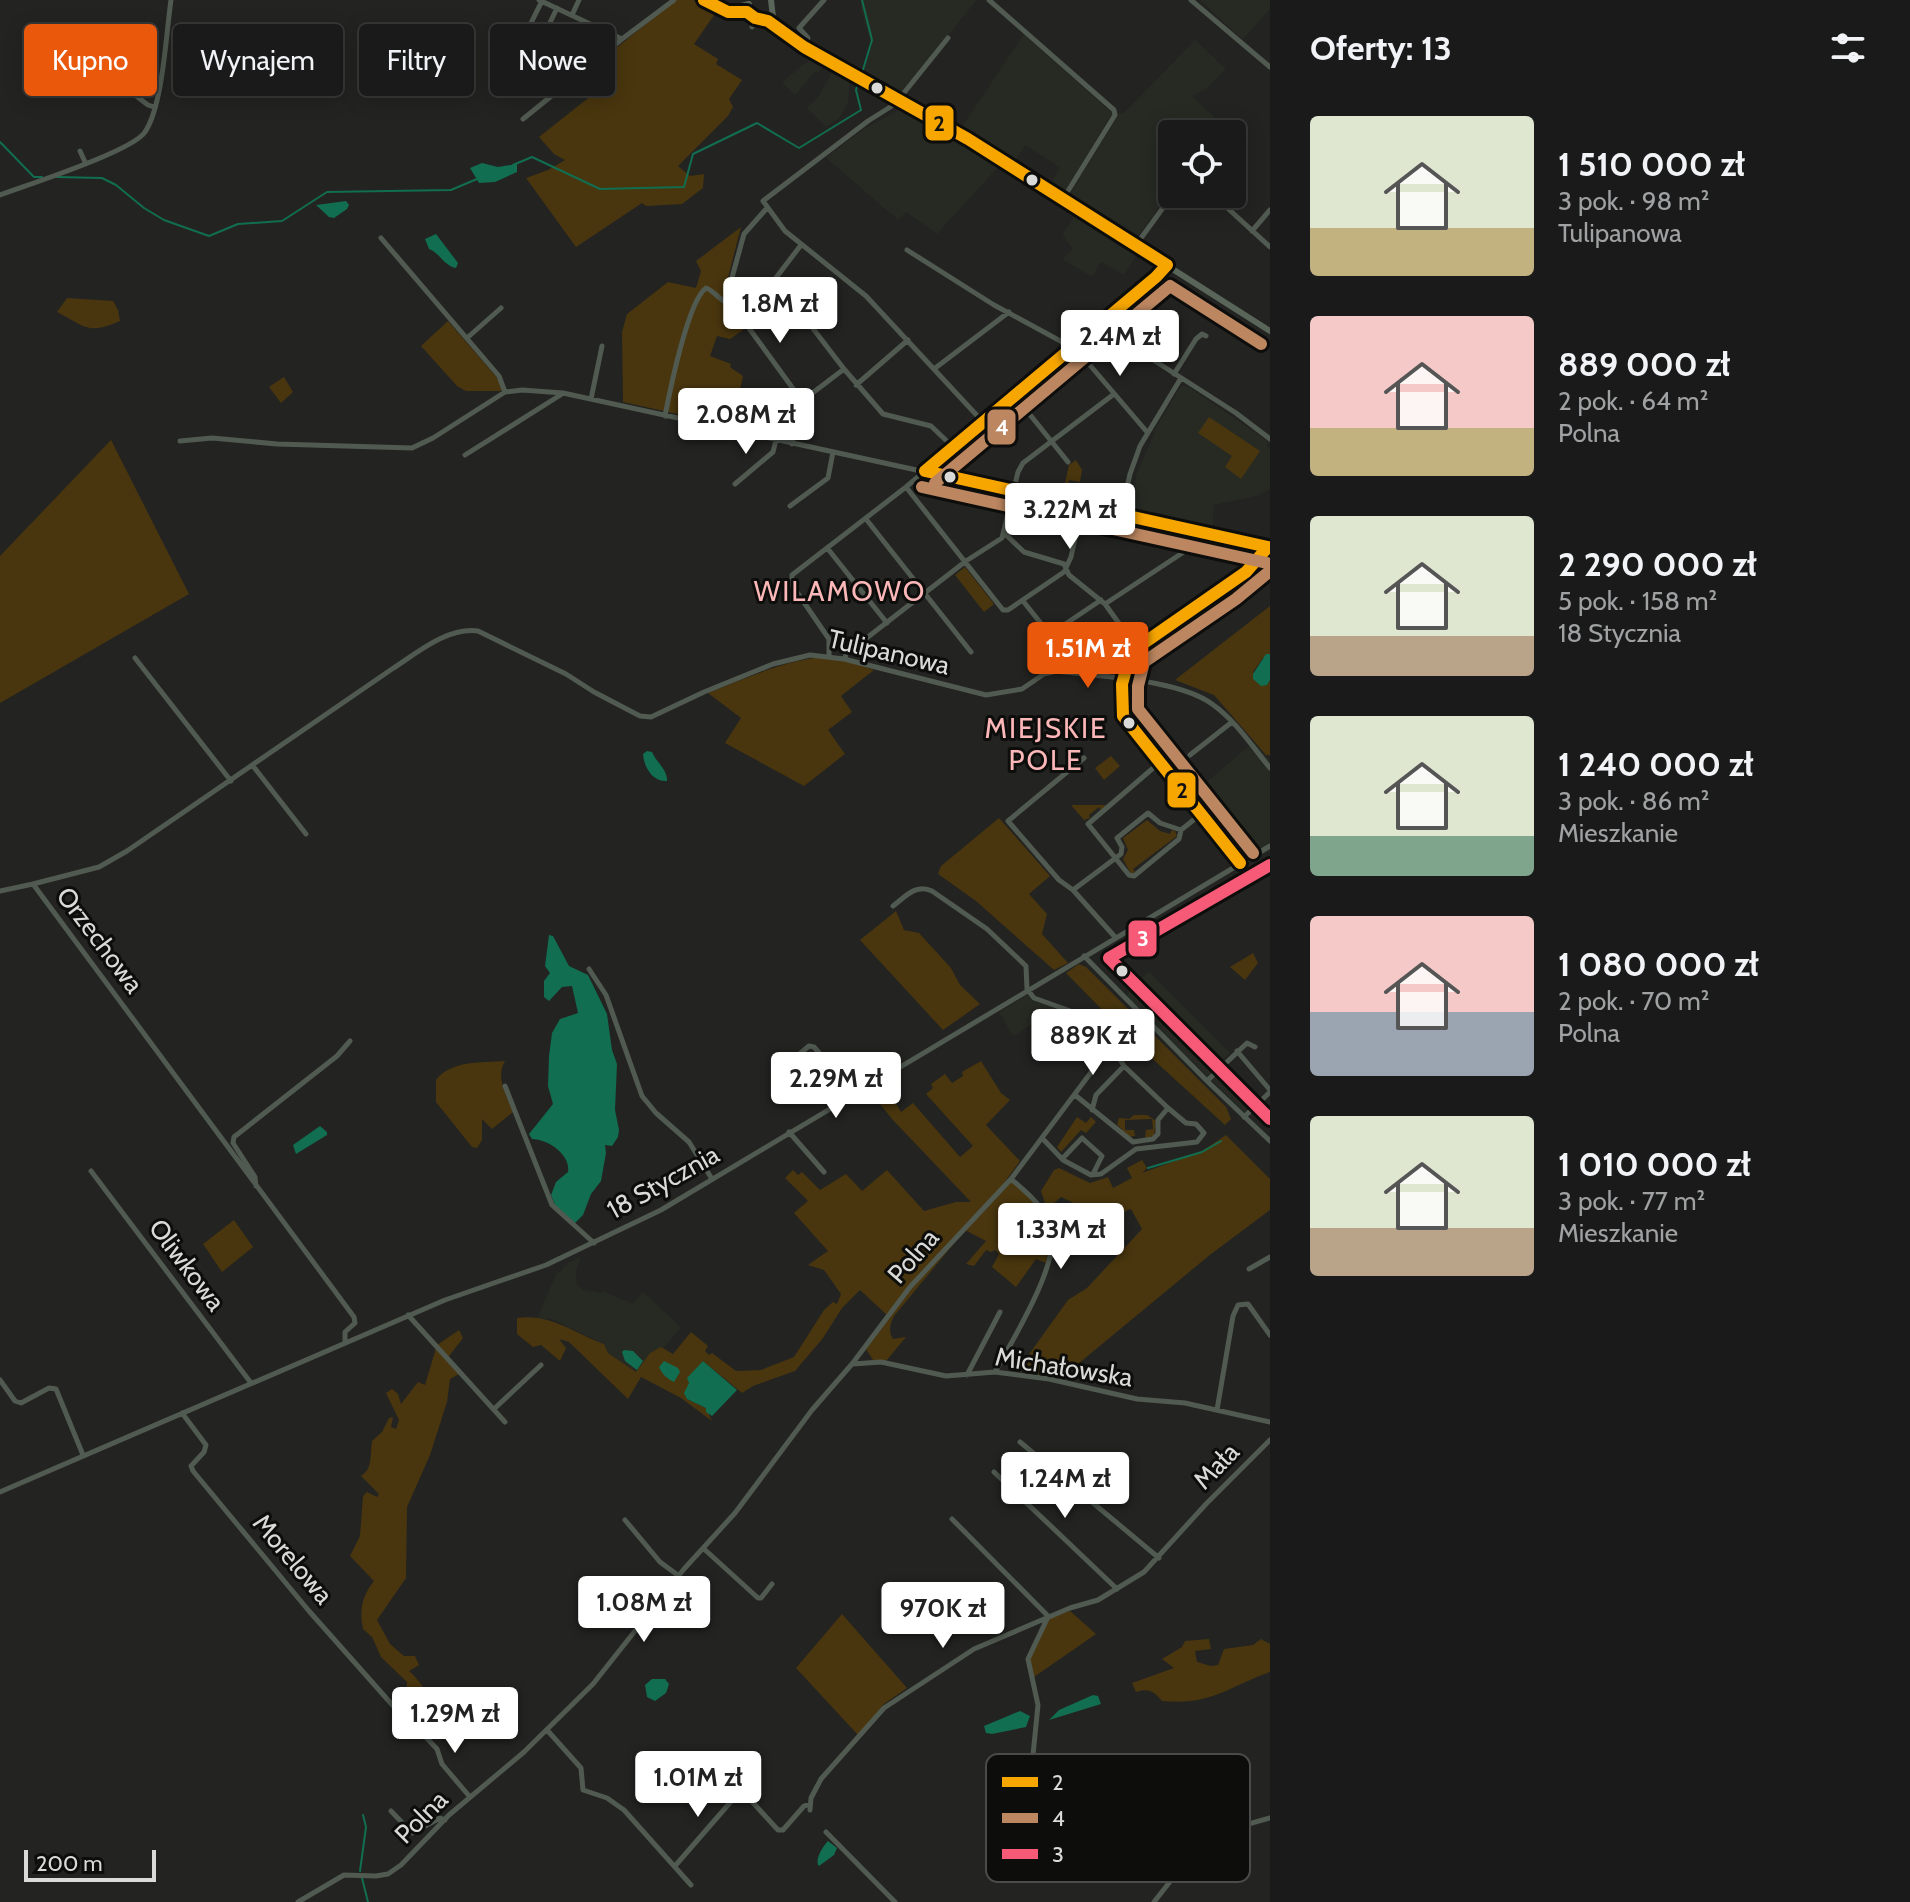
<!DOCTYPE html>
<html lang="pl">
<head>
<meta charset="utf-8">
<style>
	:root { --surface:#1a1a1a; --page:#272727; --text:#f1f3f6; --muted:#9fa1a2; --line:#383839; --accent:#ea580c }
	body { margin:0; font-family:Cabin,sans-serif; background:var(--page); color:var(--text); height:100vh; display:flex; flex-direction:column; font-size:30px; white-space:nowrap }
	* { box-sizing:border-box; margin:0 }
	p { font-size:26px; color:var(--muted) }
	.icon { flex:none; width:44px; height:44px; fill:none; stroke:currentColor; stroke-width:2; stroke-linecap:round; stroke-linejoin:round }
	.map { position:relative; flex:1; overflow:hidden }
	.drawer { display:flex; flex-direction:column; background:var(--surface); width:640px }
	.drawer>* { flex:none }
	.top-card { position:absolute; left:24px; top:24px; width:760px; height:72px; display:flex; gap:16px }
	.buttons { position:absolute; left:1158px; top:120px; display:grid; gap:16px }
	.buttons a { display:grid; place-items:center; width:88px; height:88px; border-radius:8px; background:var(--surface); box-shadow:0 4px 20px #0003,0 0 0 2px var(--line); font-size:40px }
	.scale { position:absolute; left:24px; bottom:20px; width:132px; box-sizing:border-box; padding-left:8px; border:4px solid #dadbd9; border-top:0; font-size:22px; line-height:28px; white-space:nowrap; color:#dadbd9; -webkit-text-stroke:6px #0d0d0c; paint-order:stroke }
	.price { position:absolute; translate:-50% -68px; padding:0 18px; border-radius:8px; background:#fff; color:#222; font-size:26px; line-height:52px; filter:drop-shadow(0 2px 4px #0008) }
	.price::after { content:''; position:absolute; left:50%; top:48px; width:24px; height:18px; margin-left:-12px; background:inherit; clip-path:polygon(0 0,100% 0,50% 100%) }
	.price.current { background:var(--accent); color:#fff }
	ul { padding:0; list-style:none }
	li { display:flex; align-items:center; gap:24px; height:200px; padding:0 40px }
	li span { display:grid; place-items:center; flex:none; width:224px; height:160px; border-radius:8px; color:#555 }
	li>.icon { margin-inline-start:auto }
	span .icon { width:96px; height:96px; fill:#fffc; stroke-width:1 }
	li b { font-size:34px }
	h2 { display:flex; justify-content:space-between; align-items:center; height:96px; padding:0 40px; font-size:34px }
	.pill { padding:0 28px; border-radius:8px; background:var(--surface); box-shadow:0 4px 20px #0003,0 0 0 2px var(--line); font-size:28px; line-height:72px }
	.pill.current { background:var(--accent); color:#fff }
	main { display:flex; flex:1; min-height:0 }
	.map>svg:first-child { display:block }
</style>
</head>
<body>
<main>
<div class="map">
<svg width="1270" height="1902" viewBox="0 0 1270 1902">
	<rect width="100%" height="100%" fill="#232322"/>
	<path fill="#272a23" d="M863,0H977L900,94L863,74L872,44L860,8Z
		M1200,0H1270V9L1243,40Z
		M1024,34L1112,113L1064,193L1050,185L1060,167L1025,145L1014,163L961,128Z
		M1195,40L1226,69L1206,89L1192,96L1231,133L1172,134L1170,152L1172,189L1136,239L1069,198L1070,194L1119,114L1124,113Z
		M813,57L826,64L818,73L815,71L795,96L782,82Z
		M834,69L850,78L848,103L839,118L826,127L807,108L818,97Z
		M901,109L1000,165L937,234L906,212L898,220L826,158L865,128Z
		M1076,214L1138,253L1124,275L1101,262L1092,277L1062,259L1073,249L1062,235Z
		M1181,386H1187L1269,442L1267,445L1270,450V489L1257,496L1214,505L1212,530L1138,514L1131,502L1137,473L1155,432L1154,431Z
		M1254,742L1270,761V851L1239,868L1185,800Z
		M1149,971L1230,1053L1220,1063L1256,1104L1245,1113L1127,997L1129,991Z
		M1027,995L1033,1001L1056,1008V1010L1013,1036L999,1012Z
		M581,1256L576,1271L577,1285L584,1290L601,1293L603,1291L633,1304L643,1292L681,1327L664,1348L661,1347L636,1372L608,1353L604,1344L552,1319H537L557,1272L560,1273L564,1266Z"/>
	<path fill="#49360e" d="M676,0H693L717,11L694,44L718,59L716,64L742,80L729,99L733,107L728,116L678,166L690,176L704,174L703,188L682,204L646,206L642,203L576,247L526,178L548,170L565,160L554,154L539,137L592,95L580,77Z
		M741,227L723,297L743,330L730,339L717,336L710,356L731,364L730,367L743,376L732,426L623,402L622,332L627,314L668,282L696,288L701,271L696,261Z
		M67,298L113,301L118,310L120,321C88,335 86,327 57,312Z
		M448,321L498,379L503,387L501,391H466L457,386L421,346Z
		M284,377L293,392L281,403L269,387Z
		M755,398L771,401L768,420L792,425L788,438L784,439L747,431Z
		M1209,417L1260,451L1241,479L1225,467L1232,456L1198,433Z
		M111,440L189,594L0,703V556Z
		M1076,460L1082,470L1080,482L1069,480L1067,490L1083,494L1081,501L1062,497L1069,465Z
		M965,567L994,604L984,612L955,575Z
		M1270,606V654L1263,658L1253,672L1267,685L1270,680V755H1266L1214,695L1175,680Z
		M831,656L874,670L841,696L852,712L828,730L845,754L804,786L725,743L741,718L708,693C749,677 787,659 831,656Z
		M1111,756L1120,766L1104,780L1095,768Z
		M1071,805H1105V806L1101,810L1099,807L1089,815L1090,818L1084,820Z
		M999,818L1050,876L1029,894L1047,914L1042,934L1068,963L1054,970L976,901L938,874L941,866Z
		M1147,820L1160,831L1170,834L1172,830L1175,831L1177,836L1133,869L1135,872L1131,874L1123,859L1128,850L1123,838Z
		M896,911L904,930L919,933L951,968L960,985L980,1004L943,1030L860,940Z
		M1253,953L1258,963L1245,980L1230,967Z
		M1079,964L1086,967L1226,1107L1231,1119L1225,1125L1133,1041L1066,973Z
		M505,1061C495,1078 507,1096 513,1112L492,1129L482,1119V1140L477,1148L472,1147L436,1102V1080C451,1060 482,1063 505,1061Z
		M981,1061L1001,1093L1010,1100L986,1125L1020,1161L998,1191L887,1315L860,1290L842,1308L823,1338L795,1371L753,1386L742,1393L703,1361L689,1383L687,1399L706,1408L712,1421L681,1398L641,1377L628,1399L569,1342L559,1339L566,1348L560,1361L541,1345L533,1347L517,1334V1318C550,1313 574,1333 604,1344L608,1353L636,1372L650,1353L661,1347L673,1354L691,1332L708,1346L705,1351L709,1355L712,1353L736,1371L761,1370L794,1357L824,1310L833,1302L837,1304L841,1294L824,1270L808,1265L828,1251L794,1213L808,1201L785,1178L793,1170L798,1175L802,1172L820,1190L846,1174L862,1191L887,1170L924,1211L956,1202H971L892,1119L869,1090L883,1083L901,1112L913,1103L960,1157L973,1146L926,1094L933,1088L931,1084L945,1074L952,1083L963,1076L962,1072Z
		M1134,1115H1147L1156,1121L1154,1136L1145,1138L1146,1130L1153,1129L1152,1119L1125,1120V1130H1134L1135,1136L1128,1137L1120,1132L1122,1129L1117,1125L1119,1118L1129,1119Z
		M1077,1117L1086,1123L1091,1117L1096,1122L1086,1133L1081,1130L1061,1152L1057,1147Z
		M1226,1135L1270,1179V1210L1211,1254L1061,1378L1017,1371L1068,1300L1087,1288L1142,1229L1131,1209L1089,1225L1086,1223V1209L1061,1197L1052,1205L1045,1203L1041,1191L1054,1170L1059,1168L1090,1183L1108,1177L1113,1188L1132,1178L1127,1168L1142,1160L1147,1168L1142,1173L1202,1151Z
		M1012,1181L1036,1202L1043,1216L1029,1227L1028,1236H1050L1046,1263L1036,1259L1016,1287L992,1267L999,1254L995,1250L991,1252L986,1250L974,1266L966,1264L986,1241L965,1230L894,1316C890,1324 888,1331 893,1339L906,1337L886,1361L873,1360L866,1349L911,1289Z
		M234,1220L253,1247L222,1272L203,1244Z
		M459,1330L463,1338L446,1360L459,1374L450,1379L447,1402L430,1455L407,1507L406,1578L377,1620L390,1644L404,1656H415L419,1665L409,1671C424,1685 430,1694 426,1715L412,1719L406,1697L407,1682L381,1657L372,1637L363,1629C359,1610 362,1596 374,1581L350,1556L360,1536L363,1496L367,1492L377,1497L379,1494L361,1476C373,1469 370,1454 372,1441L382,1432L389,1418L393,1417L391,1427L396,1429L399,1420L386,1393L392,1389L398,1394L401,1404L418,1382L425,1385L437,1345Z
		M1070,1611L1096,1634L1034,1677L1030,1660L1048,1619Z
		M842,1614L907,1688L884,1704L858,1735L796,1668Z
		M1209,1639L1211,1649L1195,1651L1197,1662L1211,1666L1218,1665L1224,1649L1253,1645L1261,1639L1270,1644V1672C1228,1687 1210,1706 1162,1701C1154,1691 1148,1688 1136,1692L1132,1683L1174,1668L1162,1659L1182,1647L1185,1641Z"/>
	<path fill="#116e50" d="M482,163L498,167L517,164V172L495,182L479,183L470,168Z
		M346,201L349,205L347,209L334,218L329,217L316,205Z
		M436,234L458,263L456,268C444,266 440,253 429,249L425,239Z
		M1266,654H1270V680L1267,685L1261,686L1253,679V674Z
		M647,751L652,752C656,762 668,770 667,781C653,782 644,768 643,754Z
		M549,935L553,936L569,966L588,975L607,1014L612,1050L617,1064L615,1110L619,1130L618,1137L612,1146L605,1145L606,1153L601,1181L591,1194L583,1215L575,1223L555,1205L551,1195L556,1182L568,1172C571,1155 548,1139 532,1139L529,1134L553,1104L548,1086L549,1056L552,1033L560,1019L578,1013L572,986L562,987L549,1001L544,997V981L550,973L545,966Z
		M320,1126L327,1132V1135L296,1154L293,1145Z
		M624,1350L633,1351L643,1361L637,1370L625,1361L622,1352Z
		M664,1361L678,1368L680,1372L674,1382C668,1379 663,1376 659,1367Z
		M703,1361L737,1390L712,1416L706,1412V1408L687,1399L684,1393L689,1383L687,1378Z
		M652,1679H665L669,1684L666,1693L655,1701L647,1697L645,1685Z
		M1093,1695L1098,1696L1101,1704L1049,1720L1059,1710Z
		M1020,1711L1030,1716L1026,1727L992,1734L986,1733L984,1726Z
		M828,1841L837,1848L834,1855L819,1866C814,1860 823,1846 828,1841Z"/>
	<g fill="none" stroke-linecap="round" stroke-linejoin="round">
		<path stroke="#116e50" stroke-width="2" d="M862,0L872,40L862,73
			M0,142L34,177H42
			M513,165L532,157L600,189L684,187L693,154L757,123L799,148L861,110L856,90L858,83
			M57,177L102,178L116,185L144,208L164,220L209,236L238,224L282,221L327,192L451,190L477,179
			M1259,1116L1270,1109
			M1148,1168L1202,1152L1221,1141
			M360,1871L366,1827L363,1815
			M362,1878L368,1902"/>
		<path stroke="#515a51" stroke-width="5" d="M539,0L622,39
			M989,0L1114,110L1115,115L1063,199
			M1191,0L1270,67
			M542,1L512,61L562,85
			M572,15L579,0
			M752,27L753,17
			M948,38L895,104L868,121L763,201L785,231L866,296L983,422
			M804,47L808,38L799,28L824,0
			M83,55L148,105L154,107
			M528,69L557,8
			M523,119L622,39L674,0
			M80,151L85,162
			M1212,194L1270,247
			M0,195C27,185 133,151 145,132C163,105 166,34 171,0
			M1252,231L1270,210
			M381,238L499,376L505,392
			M1136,245L1173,194
			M907,250L994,305L1077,350L1147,432
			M775,279L844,369L883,414L931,426L953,447
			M1111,315L1144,354L1236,413L1270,439
			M746,324L729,304L728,292L744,234L767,208
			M467,338L501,308
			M934,369L1009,312
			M1174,374L1196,339L1202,334L1206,336
			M856,385L908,340
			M1015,396L1068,462
			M591,399L602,346
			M802,401L844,369
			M665,416C670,390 688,301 706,288C715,291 719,301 729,303
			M180,441L212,438L277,444L412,448L433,438L505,392L522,390L563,393L1270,547
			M792,444L802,401L746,324V317L801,245
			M465,455L562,394
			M735,484L773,452L776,440
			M906,487L1003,610H1008L1064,572L1071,557L1082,506
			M790,506L828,478L833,452
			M1121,514L1130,474L1140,446L1181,378
			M866,519L971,652
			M1004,533L1024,552L1064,564L1069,575L1105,604L1136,647
			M828,549L887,623
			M1023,601L1047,631L1052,633L1101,600
			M1105,604L1211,534
			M829,655V639L792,585V575L906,487L1156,277L1167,265
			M135,658L231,781
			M845,658L846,654L966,561L1002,538L1018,472L1023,463L1114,394
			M1190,755L1232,722
			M1084,758L1008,821L1059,880L1073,890L1115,937
			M1159,763L1088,824L1129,875L1134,876L1179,839L1181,830L1201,814
			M253,766L306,834
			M1240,863L1123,716C1117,699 1123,668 1131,652C1158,625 1257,576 1268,547
			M1073,890L1121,854L1122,847L1117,838L1148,813L1160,823L1181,830
			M0,891L33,884
			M1084,956L1207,1081L1270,1141
			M589,969L606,995L642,1096L656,1113L689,1142L712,1179
			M1237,1051L1270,1090
			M779,1071L809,1046L814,1047L854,1093
			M1207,1081L1247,1043L1255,1047
			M505,1086L552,1205L594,1243
			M1075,1095L1133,1142L1153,1139L1158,1134V1120L1168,1108
			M1092,1110L1096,1095L1124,1066
			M1244,1117L1270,1092
			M789,1132L824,1172
			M1042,1138L1063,1160L1091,1175L1101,1174L1136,1149L1197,1142L1204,1133L1196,1124L1186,1123L1168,1108L1124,1066L1116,1053L1108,1049
			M1062,1159L1082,1138L1102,1156L1093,1174
			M91,1171L251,1383
			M256,1186L255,1177L233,1143L234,1137L337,1056L350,1041
			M1249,1269L1270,1257
			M408,1315L505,1422
			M345,1343V1332L355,1323L354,1317L33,884L99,867L127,851L392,669C417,653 447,627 478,631L566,674L594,692L640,716L651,717L704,692L773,664L810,655L844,659L986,695L1022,689L1044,674L1057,671C1100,677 1177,679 1212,704C1235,720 1252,746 1270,768
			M853,1364L881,1362L946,1376L995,1372L1049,1379L1137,1399L1185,1403L1270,1422
			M995,1372C1012,1341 1062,1261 1051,1227C1044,1206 1026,1192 1011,1179
			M967,1375L1000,1312
			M0,1380L15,1401L21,1403L49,1388L56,1389L83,1455
			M494,1409L541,1365
			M1217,1410L1233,1316L1238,1305L1248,1304L1270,1335
			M182,1413L206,1445L204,1452L191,1466L193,1471L309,1611L411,1726
			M1020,1442L1159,1558
			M994,1472L1117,1589
			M0,1492L445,1300L546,1265L661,1210L1270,846
			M952,1519L1049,1617
			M625,1520L660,1562L679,1576
			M703,1548L758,1598H761L772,1584
			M1047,1619L1028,1659L1038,1705L1033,1755L1036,1764L1050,1778L1085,1791L1099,1800L1156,1850L1270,1818
			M547,1730L581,1768L583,1790L607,1798L624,1810L691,1885
			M421,1732L437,1749L442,1764L470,1797
			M723,1770L778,1830H783L804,1806L810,1804
			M810,1810L811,1798L821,1779L884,1708L974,1649L1070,1608L1098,1600L1144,1572L1206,1504L1270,1440
			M391,1811L412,1833L440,1818L445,1820
			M826,1832L895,1902
			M675,1866L741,1790
			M298,1902L344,1875L376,1876L388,1874L401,1865L449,1815L524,1752L593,1684L684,1569L735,1513L812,1410L852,1364L910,1287L1011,1179L1107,1051V1042L1076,1013L1034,998L1027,989L1026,966L987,929L932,891C916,883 905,897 893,906
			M1154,1902L1205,1837"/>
		<path stroke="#596558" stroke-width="6" d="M704,0L728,12H747L755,18L768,21L804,47L968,139L1270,331
			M771,0L773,17L779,25
			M734,8L749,4"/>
		<g stroke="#0d0d0c" stroke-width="18">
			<path id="bus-1" d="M704,0L728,12H747L755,18L768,21L804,47L968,139L1167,265
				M925,471L1268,547
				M925,471L1156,277L1167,265
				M1240,863L1123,716L1122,684L1131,652L1246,572L1268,547"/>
		</g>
		<g stroke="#0d0d0c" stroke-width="18">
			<path id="bus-2" d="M935,483L1170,286L1261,344
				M922,487L1267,563
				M1253,853L1138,709V686L1144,662L1236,599L1270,571"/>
		</g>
		<g stroke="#0d0d0c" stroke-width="18">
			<path id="bus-3" d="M1270,865L1109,958L1270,1119"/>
		</g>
		<use href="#bus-1" stroke="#f7a600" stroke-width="12"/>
		<use href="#bus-2" stroke="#bb8660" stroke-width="12"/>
		<use href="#bus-3" stroke="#f75a77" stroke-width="12"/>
	</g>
	<g fill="#dadbd9" stroke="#0d0d0c" stroke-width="3">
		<circle cx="877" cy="88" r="7"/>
		<circle cx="1032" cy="180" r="7"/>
		<circle cx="950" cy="477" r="7"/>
		<circle cx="1129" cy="723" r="7"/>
		<circle cx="1122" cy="971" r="7"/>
	</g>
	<g text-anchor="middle" stroke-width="6" stroke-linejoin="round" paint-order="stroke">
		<g font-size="26" fill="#dadbd9" stroke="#0d0d0c">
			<text transform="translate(889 652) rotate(13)" y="9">Tulipanowa</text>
			<text transform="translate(100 940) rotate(53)" y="9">Orzechowa</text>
			<text transform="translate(663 1182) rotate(-29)" y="9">18 Stycznia</text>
			<text transform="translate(913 1256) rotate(-49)" y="9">Polna</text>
			<text transform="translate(187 1265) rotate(53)" y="9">Oliwkowa</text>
			<text transform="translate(1064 1367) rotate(9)" y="9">Michałowska</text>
			<text transform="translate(1216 1466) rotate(-46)" y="9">Mała</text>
			<text transform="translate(293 1559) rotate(50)" y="9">Morelowa</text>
			<text transform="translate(421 1817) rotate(-45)" y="9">Polna</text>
		</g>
		<g font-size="28" letter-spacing="2" fill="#fcb7b8" stroke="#0d0d0c">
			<text x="840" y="601">WILAMOWO</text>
			<text x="1046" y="738">MIEJSKIE<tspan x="1046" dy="32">POLE</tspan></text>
		</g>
	</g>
	<rect x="986" y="1754" width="264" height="128" rx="12" fill="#0d0d0c" stroke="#4a4b4a" stroke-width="2"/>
	<rect x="1002" y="1777" width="36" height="10" fill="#f7a600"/>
	<rect x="1002" y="1813" width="36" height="10" fill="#bb8660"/>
	<rect x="1002" y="1849" width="36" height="10" fill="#f75a77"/>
	<g font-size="22" fill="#dadbd9">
		<text x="1052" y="1790">2</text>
		<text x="1052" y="1826">4</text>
		<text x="1052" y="1862">3</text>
	</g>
	<g stroke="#0d0d0c" stroke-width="3">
		<rect x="924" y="104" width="31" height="38" rx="8" fill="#f7a600"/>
		<rect x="986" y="408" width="31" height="38" rx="8" fill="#bb8660"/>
		<rect x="1166" y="771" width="31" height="38" rx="8" fill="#f7a600"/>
		<rect x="1127" y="919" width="31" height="39" rx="8" fill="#f75a77"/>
	</g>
	<g font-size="22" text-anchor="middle" font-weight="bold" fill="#fff">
		<text x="1002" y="435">4</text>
		<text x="1143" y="946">3</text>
	</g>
	<g font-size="22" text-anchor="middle" font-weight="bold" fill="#111">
		<text x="939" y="131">2</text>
		<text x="1182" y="798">2</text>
	</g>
</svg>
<div class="buttons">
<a><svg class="icon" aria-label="locate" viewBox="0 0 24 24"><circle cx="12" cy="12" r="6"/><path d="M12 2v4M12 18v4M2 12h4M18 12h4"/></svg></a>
</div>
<div class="scale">200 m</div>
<b class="price" style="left:780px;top:345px">1.8M zł</b>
<b class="price" style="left:1120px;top:378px">2.4M zł</b>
<b class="price" style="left:746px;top:456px">2.08M zł</b>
<b class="price" style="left:1070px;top:551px">3.22M zł</b>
<b class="price current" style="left:1088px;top:690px">1.51M zł</b>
<b class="price" style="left:1093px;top:1077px">889K zł</b>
<b class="price" style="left:836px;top:1120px">2.29M zł</b>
<b class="price" style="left:1061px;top:1271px">1.33M zł</b>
<b class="price" style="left:1065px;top:1520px">1.24M zł</b>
<b class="price" style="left:644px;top:1644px">1.08M zł</b>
<b class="price" style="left:943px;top:1650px">970K zł</b>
<b class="price" style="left:455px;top:1755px">1.29M zł</b>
<b class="price" style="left:698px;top:1819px">1.01M zł</b>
<div class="top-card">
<a class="pill current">Kupno</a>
<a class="pill">Wynajem</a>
<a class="pill">Filtry</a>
<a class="pill">Nowe</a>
</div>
</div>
<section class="drawer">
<h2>Oferty: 13<svg class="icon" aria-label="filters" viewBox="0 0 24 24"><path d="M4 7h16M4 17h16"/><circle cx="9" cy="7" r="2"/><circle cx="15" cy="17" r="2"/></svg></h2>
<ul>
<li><span style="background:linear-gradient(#dfe7d0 70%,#c2b280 0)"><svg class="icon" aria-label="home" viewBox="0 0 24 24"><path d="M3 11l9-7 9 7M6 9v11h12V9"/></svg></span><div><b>1 510 000 zł</b><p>3 pok. · 98 m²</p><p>Tulipanowa</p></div></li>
<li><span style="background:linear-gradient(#f6c9c9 70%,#c2b280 0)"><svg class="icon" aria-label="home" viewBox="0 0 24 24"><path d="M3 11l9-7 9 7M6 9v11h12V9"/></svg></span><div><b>889 000 zł</b><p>2 pok. · 64 m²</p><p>Polna</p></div></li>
<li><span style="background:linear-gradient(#dfe7d0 75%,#b9a48a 0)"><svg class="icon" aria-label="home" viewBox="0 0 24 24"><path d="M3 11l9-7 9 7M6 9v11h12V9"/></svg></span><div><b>2 290 000 zł</b><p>5 pok. · 158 m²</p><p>18 Stycznia</p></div></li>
<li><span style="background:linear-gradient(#dfe7d0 75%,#7fa58c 0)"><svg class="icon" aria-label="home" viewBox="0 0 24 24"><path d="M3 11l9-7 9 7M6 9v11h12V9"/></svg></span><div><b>1 240 000 zł</b><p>3 pok. · 86 m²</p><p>Mieszkanie</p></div></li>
<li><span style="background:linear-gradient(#f6c9c9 60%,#9aa5b1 0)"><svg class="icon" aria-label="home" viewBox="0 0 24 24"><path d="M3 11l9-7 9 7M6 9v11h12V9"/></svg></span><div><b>1 080 000 zł</b><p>2 pok. · 70 m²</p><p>Polna</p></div></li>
<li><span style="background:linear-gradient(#dfe7d0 70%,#b9a48a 0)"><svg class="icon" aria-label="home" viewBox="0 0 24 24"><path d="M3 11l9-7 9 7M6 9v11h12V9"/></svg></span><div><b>1 010 000 zł</b><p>3 pok. · 77 m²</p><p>Mieszkanie</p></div></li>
</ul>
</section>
</main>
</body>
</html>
